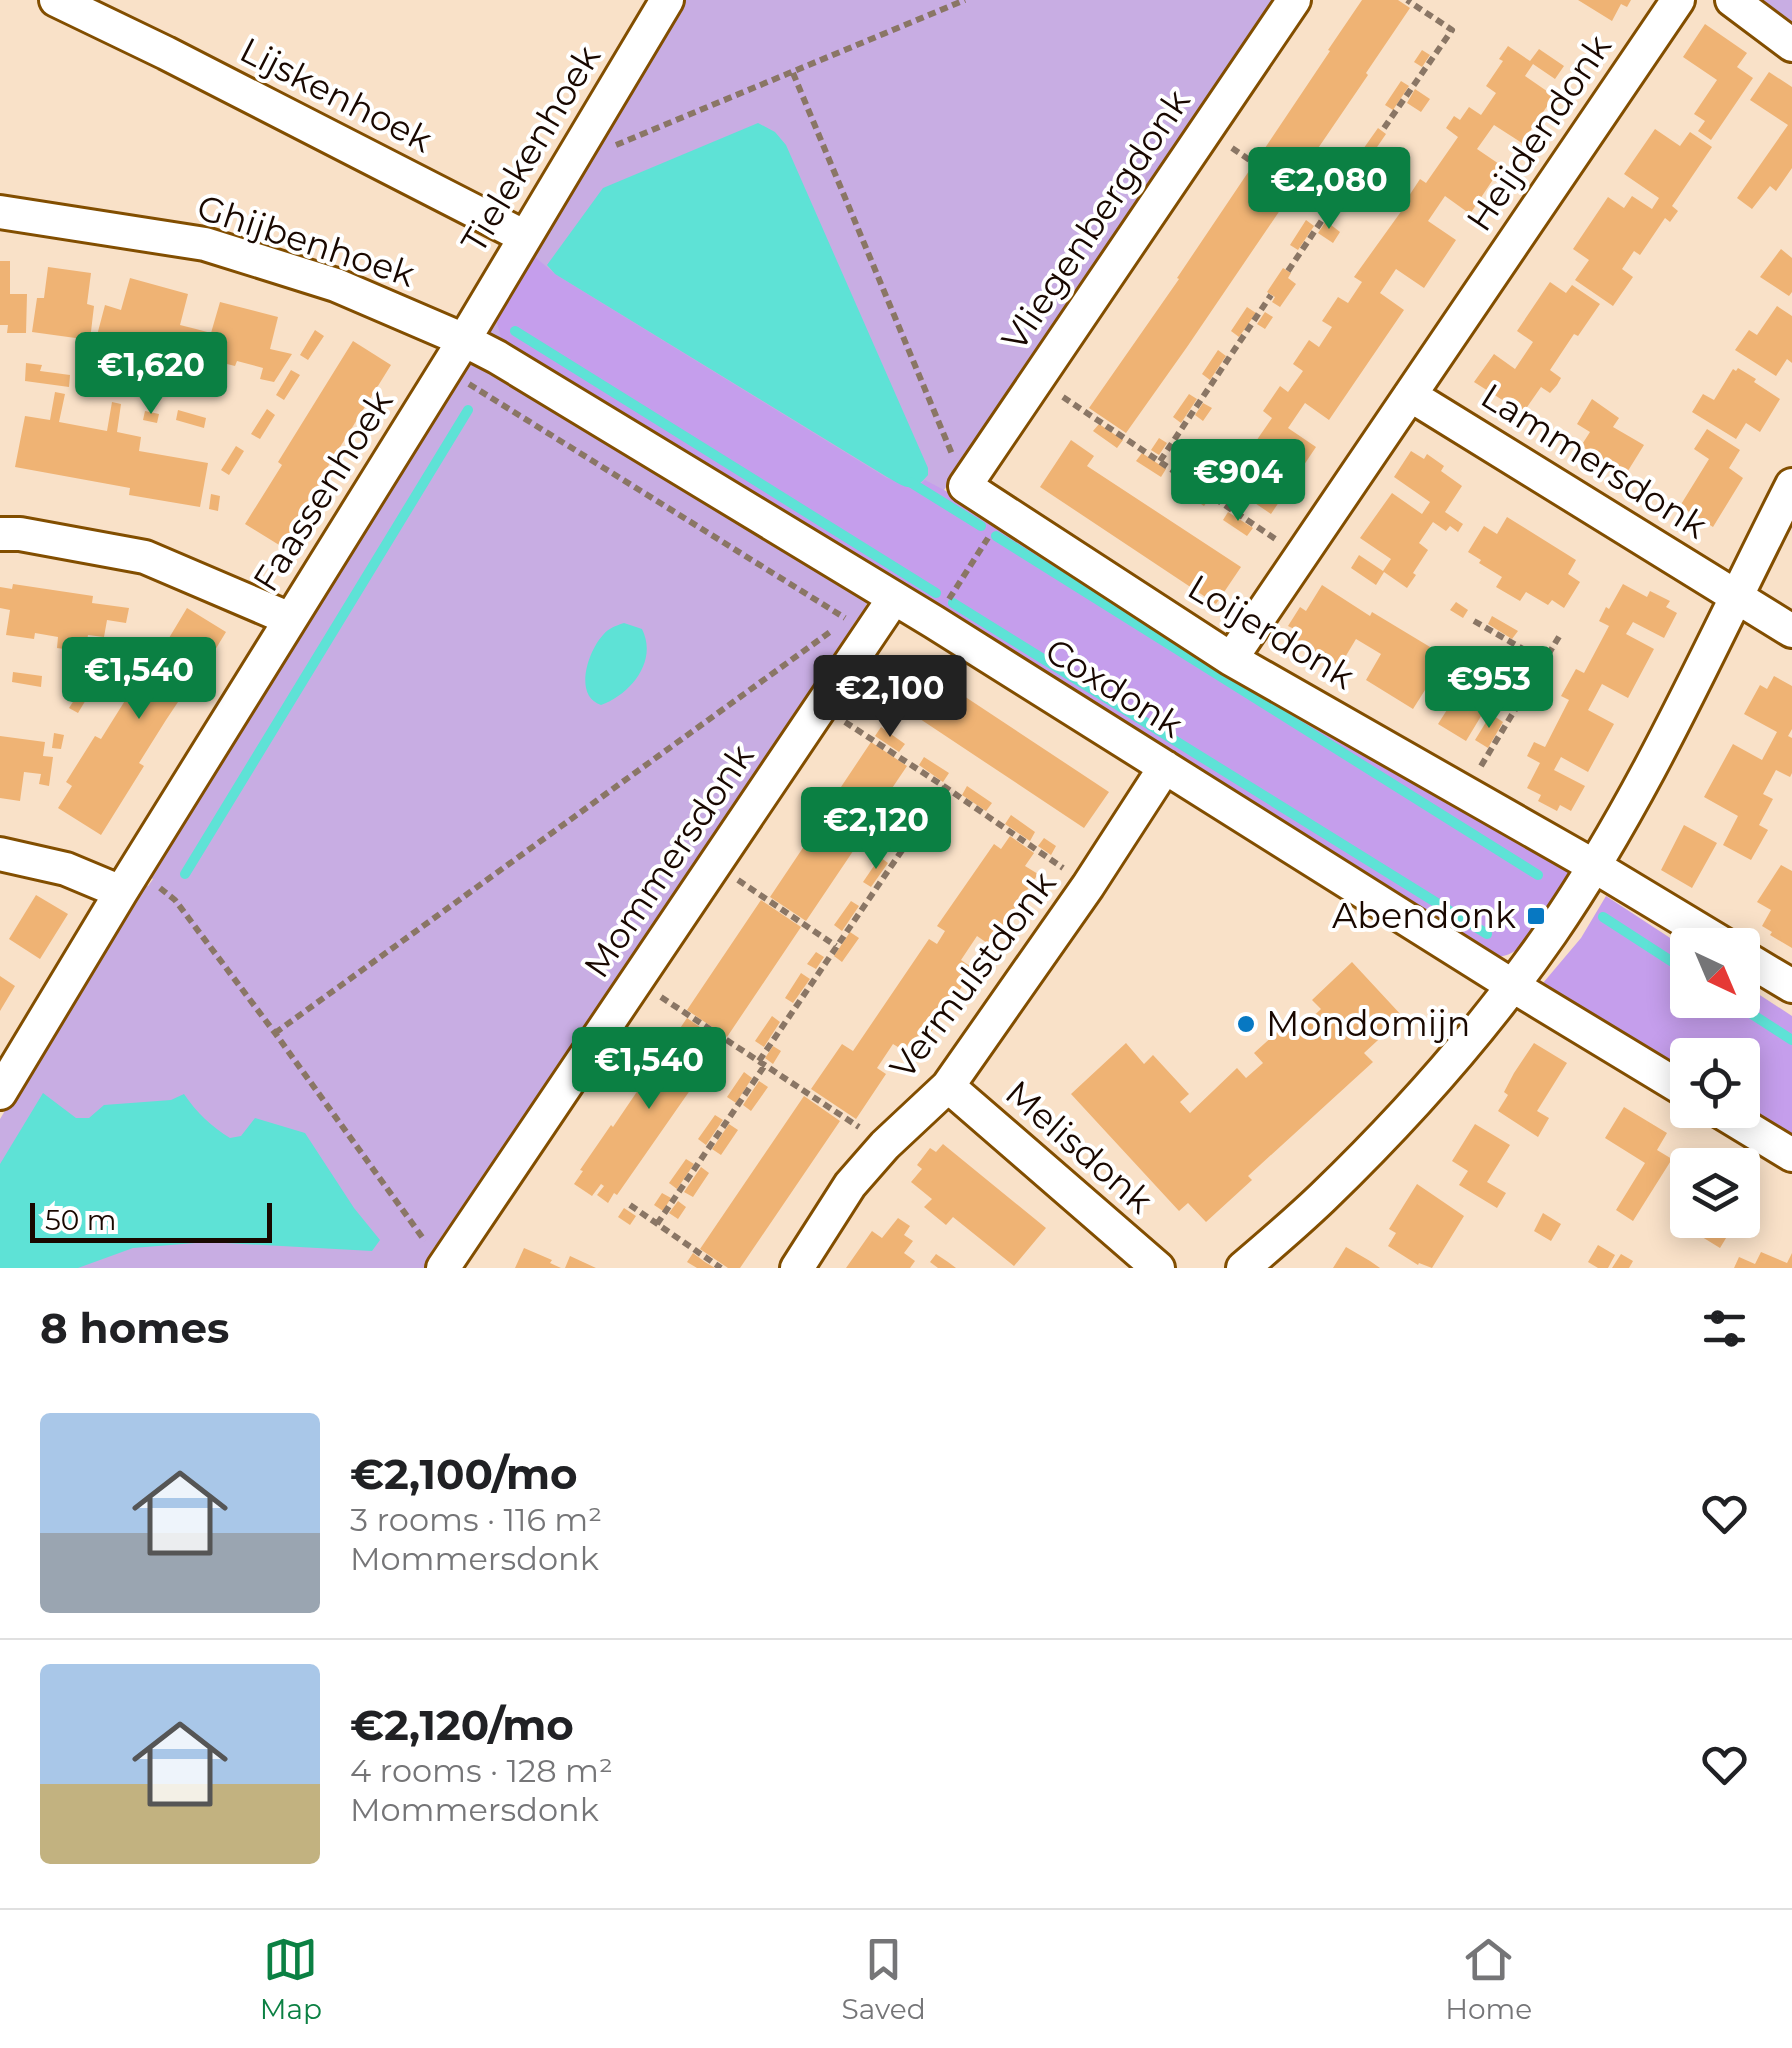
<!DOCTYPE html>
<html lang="en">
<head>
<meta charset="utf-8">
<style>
	:root { --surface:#fff; --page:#f6f6f6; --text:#202124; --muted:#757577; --line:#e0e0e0; --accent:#0b8043 }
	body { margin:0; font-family:Montserrat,sans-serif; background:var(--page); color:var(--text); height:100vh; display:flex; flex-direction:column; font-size:38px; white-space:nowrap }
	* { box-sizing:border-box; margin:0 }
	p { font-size:32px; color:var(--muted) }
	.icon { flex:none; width:55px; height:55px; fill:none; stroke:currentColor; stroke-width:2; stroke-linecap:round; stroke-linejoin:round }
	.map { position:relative; height:1268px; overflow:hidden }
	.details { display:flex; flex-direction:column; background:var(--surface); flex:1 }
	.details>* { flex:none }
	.needle { width:65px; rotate:136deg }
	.fabs { position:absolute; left:1670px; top:928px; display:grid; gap:20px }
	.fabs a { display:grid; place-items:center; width:90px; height:90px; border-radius:10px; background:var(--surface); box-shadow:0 5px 25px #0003; font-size:50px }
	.scale { position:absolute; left:30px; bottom:25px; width:242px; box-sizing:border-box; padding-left:10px; border:5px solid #190800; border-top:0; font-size:28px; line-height:35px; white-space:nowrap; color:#190800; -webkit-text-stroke:8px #fff; paint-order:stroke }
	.price { position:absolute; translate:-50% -85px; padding:0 22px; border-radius:10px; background:var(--accent); color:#fff; font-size:32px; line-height:65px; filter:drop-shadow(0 2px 5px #0008) }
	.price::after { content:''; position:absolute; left:50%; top:60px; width:30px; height:22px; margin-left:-15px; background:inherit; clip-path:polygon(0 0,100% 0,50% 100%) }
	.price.active { background:#222; color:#fff }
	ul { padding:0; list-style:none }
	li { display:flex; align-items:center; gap:30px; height:250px; padding:0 40px }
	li+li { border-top:2px solid var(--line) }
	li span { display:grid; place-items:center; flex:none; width:280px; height:200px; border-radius:10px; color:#555 }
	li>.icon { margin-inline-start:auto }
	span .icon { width:120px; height:120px; fill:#fffc; stroke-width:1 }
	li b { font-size:42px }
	h2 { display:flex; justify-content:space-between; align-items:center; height:120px; padding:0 40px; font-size:42px }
	.menu { display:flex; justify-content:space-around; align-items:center; height:140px; border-top:2px solid var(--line); background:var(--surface); font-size:28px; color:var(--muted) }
	.menu a { display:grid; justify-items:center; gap:5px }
	.menu .active { color:var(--accent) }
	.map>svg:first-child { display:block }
</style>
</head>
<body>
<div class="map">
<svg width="1792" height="1268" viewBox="0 0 1792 1268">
	<rect width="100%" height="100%" fill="#f9e1c8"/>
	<path fill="#c8ade3" d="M684,0H1277L866,605L863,623L857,619L852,627L857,631L438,1248L435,1246L431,1252L433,1256L425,1268H0V1119L142,883L148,886L153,879L146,874L293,649L452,379L582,166L589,163L597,149L590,151Z
		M1754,0H1792V28Z"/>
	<path fill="#c59eec" d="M535,257L555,274L887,478L918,486L925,480L946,491L1569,872C1556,896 1532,950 1503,956C1501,957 1489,955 1487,954L503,345L496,319Z
		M1606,896L1687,949L1688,1000H1742L1743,984L1792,1016V1138L1743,1107L1742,1055H1688L1687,1073L1543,983L1581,938Z"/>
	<path fill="#5ee2d6" d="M758,123L775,132L786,145L928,468V475C912,494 906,488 887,477L555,274L547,265L603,188Z
		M624,623L642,629C658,661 631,694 601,705C573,696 588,651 603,635C609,628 615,626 624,623Z
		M43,1093L76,1118H89L104,1105L171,1100L184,1094C196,1112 212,1127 230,1138L241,1136L255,1118L305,1133L354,1208L380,1240L372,1251L208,1242L133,1248L78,1268H0V1164Z"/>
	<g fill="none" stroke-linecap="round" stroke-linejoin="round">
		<path stroke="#5ee2d6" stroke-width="10" d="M515,331L936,593
			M910,482L981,526
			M996,536L1538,875
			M953,603L1487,934
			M185,874L468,410
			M1603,917L1688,972
			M1730,1000L1792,1040"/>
	</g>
	<path fill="#efb374" d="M1362,0H1398L1410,8L1366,73L1368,75L1293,185L1257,160L1330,51L1328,50Z
		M1578,0H1631L1627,7L1621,4L1612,21Z
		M1705,24L1747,53L1737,67L1753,78L1711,140L1698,131L1705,121L1694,114L1717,80L1683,57Z
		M1508,46L1530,61L1539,49L1564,66L1555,79L1533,64L1525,76L1554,96L1522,143L1494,125L1477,149L1502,166L1470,214L1445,196L1428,221L1456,240L1424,288L1396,269L1380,293L1404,310L1329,420L1305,403L1288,428L1316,447L1271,514L1243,495L1234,507L1209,490L1233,454L1243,460L1272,418L1263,411L1280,386L1288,392L1303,371L1293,364L1309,340L1319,347L1332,327L1322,321L1338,297L1348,303L1362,282L1354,277L1405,206L1403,205L1420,179L1426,183L1458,137L1446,128L1454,116L1460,120L1469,107L1481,115L1496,93L1486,86L1503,61L1499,59Z
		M1422,50L1430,55L1422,67L1414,62Z
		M1769,72L1792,87V168L1776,191L1770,186L1752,209L1737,198L1788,125L1750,100Z
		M1401,81L1409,86L1393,110L1385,105Z
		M1415,89L1430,99L1421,112L1407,103Z
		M1378,128L1386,134L1375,150L1389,159L1381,171L1367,162L1370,158L1361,152Z
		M1655,129L1680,146L1690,132L1712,147L1672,206L1678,211L1670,222L1665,218L1640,255L1634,251L1622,269L1633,277L1613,306L1575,280L1589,260L1573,249L1608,197L1624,208L1632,196L1652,209L1659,198L1624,174Z
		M1343,167L1350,173L1334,197L1326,191Z
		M1251,168L1291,194L1187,347L1126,433L1089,408L1179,279L1177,278Z
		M1306,220L1314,226L1298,250L1290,245Z
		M1326,221L1340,232L1333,243L1318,233Z
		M1781,249L1792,258V292L1789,296L1760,277Z
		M0,261H10V294H27L26,333H7L8,325H0Z
		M48,267L91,273L87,304L94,306L90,340L32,332L37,298H44Z
		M1283,268L1291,273L1288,278L1296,284L1280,307L1272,302L1275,297L1267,292Z
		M130,278L188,294L180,325L196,329L211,333L220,302L278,317L270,349L292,354L274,382L260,379L263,368L237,361L235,366L207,359L206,364L115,340L113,348L95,343L105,305L121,310Z
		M1550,282L1566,293L1572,285L1600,304L1578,336L1574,334L1550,370L1561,378L1557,385L1550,393L1541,387L1523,413L1474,382L1494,354L1515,369L1533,342L1517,331Z
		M1777,306L1792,316V363L1787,359L1776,376L1735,350L1749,330L1757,335Z
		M1247,307L1256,313L1239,337L1231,331Z
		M1265,312L1273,317L1265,329L1257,324Z
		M315,330L324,336L308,360L300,355Z
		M353,341L391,365L317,484L322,487L284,548L245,524L282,465L278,462Z
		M1218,350L1226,356L1210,380L1202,374Z
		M26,363L42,365L40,371L70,375L69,387L25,381Z
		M1738,368L1756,379L1754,382L1780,399L1760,432L1746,423L1736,439L1692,412L1703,394L1714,400L1733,369L1736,371Z
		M291,370L300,375L284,400L276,395Z
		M55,392L65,394L59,422L107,431L112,402L121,404L117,432L141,437L139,451L208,463L200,507L129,495L130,488L15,467L25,416L50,420Z
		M1189,394L1197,399L1181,423L1173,417Z
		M1592,399L1619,418L1613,427L1644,445L1626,474L1581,446L1590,432L1577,424Z
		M1203,403L1212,408L1203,421L1195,415Z
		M267,409L275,415L260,439L251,434Z
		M178,410L206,418L204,428L176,420Z
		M145,411L159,414L157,423L143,420Z
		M1099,424L1123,440L1117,448L1093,431Z
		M1707,429L1740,450L1729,468L1743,478L1713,527L1680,506L1709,459L1694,449Z
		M1159,438L1167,443L1159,455L1151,450Z
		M1071,440L1094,456L1087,466L1241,567L1216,604L1040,487Z
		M236,446L244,451L229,475L221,470Z
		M1411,451L1424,459L1427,454L1444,466L1441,471L1462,486L1445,512L1463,524L1458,532L1450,526L1446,531L1433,522L1419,543L1428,550L1413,573L1416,575L1407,588L1384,572L1376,585L1351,568L1359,555L1383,571L1391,559L1360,538L1392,493L1422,514L1430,502L1394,477Z
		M1142,453L1166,469L1161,477L1136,461Z
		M1185,482L1209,499L1204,506L1180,490Z
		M211,494L220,496L218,511L209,509Z
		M1228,512L1253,528L1247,536L1223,520Z
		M1507,517L1576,560L1568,574L1580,582L1564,608L1552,600L1548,605L1526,592L1520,601L1496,587L1502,577L1479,563L1481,560L1468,552L1484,526L1497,534Z
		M13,584L93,596L92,603L129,608L126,623L107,620L104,637L88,635L85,652L57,648L58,637L35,633L34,639L6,635L10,610L0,608V587L12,589Z
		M1623,584L1647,597L1650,591L1670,601L1666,607L1677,613L1664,638L1633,622L1626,634L1654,649L1628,698L1602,684L1588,710L1614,724L1588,772L1561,757L1554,770L1585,786L1571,811L1560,805L1557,811L1538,801L1541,795L1527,788L1540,763L1527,756L1534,742L1545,747L1569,700L1561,696L1576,669L1584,673L1609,626L1599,621L1606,607L1609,609Z
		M1322,585L1370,616L1372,612L1445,656L1447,653L1475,670L1473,672L1498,688L1466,741L1438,724L1457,694L1432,679L1413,709L1366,680L1381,654L1356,639L1338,669L1288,640L1294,629L1288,626L1300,607L1306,611Z
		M1456,602L1468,610L1463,618L1450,610Z
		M187,608L226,632L184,701L180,699L166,720L139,763L144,766L101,835L58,808L72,786L66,782L95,736L101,739L141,675L135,671L150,647L160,653Z
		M1492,616L1518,631L1512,639L1488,624Z
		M112,639L121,644L105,669L97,663Z
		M911,661L1109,792L1084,828L887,697Z
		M13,672L42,676L41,687L12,682Z
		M1774,676L1792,686V729L1788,736L1792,738V773L1790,777L1776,770L1763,794L1773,799L1759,825L1768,830L1751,860L1723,845L1738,816L1704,797L1733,744L1762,760L1777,732L1744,714L1760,685L1767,689Z
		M85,683L93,688L78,713L69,708Z
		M1491,714L1503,722L1488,748L1475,740Z
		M881,727L905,744L899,752L875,736Z
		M54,733L64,735L61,749L52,748Z
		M0,736L45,742L43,756L53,757L49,786L39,784L41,774L24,772L20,801L0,798Z
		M871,742L907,766L878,809L880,811L806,921L770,897L843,788L841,787Z
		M924,757L949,773L943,782L919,765Z
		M967,786L992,803L986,811L962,795Z
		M924,792L933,798L924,810L916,805Z
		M909,814L917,820L901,844L892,838Z
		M1011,815L1035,832L1030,841L1005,824Z
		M1684,825L1717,843L1692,888L1661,870Z
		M920,829L929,835L920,847L912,842Z
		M1010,836L1034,853L1025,866L1038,874L990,945L977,936L961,960L974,969L914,1057L893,1044L877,1068L886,1074L856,1119L811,1089L842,1044L853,1051L929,939L937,944L945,931L937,926L994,844L1001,849Z
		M1044,838L1056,846L1051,855L1038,846Z
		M880,857L888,863L871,887L863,882Z
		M1781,865L1792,871V948L1770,935L1772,932L1762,926L1771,910L1757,902Z
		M36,895L68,914L40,959L9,939Z
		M761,900L801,927L727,1037L687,1010Z
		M851,901L859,906L842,931L834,925Z
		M850,932L859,938L842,962L834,956Z
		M816,952L824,957L816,969L807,964Z
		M1352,962L1403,1017L1364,1053L1373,1062L1248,1176L1252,1180L1206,1222L1188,1203L1179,1211L1071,1094L1126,1043L1144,1064L1153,1055L1189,1094L1180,1102L1190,1113L1237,1068L1246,1078L1263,1063L1254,1053L1295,1016L1304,1025L1321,1009L1312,1000Z
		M801,973L810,979L793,1003L785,998Z
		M0,976L15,986L0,1011Z
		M772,1016L780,1022L764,1047L755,1041Z
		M687,1018L723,1043L617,1195L614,1193L608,1203L597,1195L604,1186L601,1184L592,1196L574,1184L583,1171L580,1170L611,1125L613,1127Z
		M1534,1043L1567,1063L1537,1111L1549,1118L1538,1137L1498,1111L1508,1095L1504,1092L1514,1073Z
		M773,1046L781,1051L773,1064L765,1058Z
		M744,1072L752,1078L736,1103L727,1097Z
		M759,1081L768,1087L751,1111L743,1105Z
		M804,1096L840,1121L740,1268H728L700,1249Z
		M1624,1107L1667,1133L1657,1150L1672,1159L1633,1221L1616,1210L1645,1163L1605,1138Z
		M715,1115L723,1120L706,1145L698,1139Z
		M729,1124L738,1130L721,1155L712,1149Z
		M1475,1124L1510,1145L1487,1182L1506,1193L1497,1208L1459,1185L1468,1171L1452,1161Z
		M943,1144L1046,1228L1014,1266L953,1217L946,1225L924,1207L932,1199L911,1182L922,1169L917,1165L930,1148L936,1152Z
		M1700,1154L1718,1165H1690Z
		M686,1159L694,1164L677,1189L669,1183Z
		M701,1167L709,1173L693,1197L684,1192Z
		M1688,1170V1209L1670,1198Z
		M1417,1184L1464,1216L1432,1268L1419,1263L1418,1265L1388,1246L1396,1233L1389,1229Z
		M662,1193L671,1198L663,1211L654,1205Z
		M678,1201L686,1207L678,1219L669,1213Z
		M624,1208L636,1216L630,1225L618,1217Z
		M1543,1213L1561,1224L1551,1241L1534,1231Z
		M898,1218L910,1226L904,1235L913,1241L904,1253L915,1261L910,1268H846L872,1231L882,1238Z
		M1701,1220H1737L1720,1248L1694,1232Z
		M1598,1245L1615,1255L1608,1268H1598L1588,1262Z
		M1346,1247L1370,1261L1380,1268H1333Z
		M524,1248L552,1260L550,1263L561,1268H515Z
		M1761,1252L1787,1263L1792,1253V1268H1734L1739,1257L1755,1264Z
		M693,1253L705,1262L715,1268H697L687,1262Z
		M936,1254L948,1262L956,1268H938L930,1262Z
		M1621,1254L1633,1261L1629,1268H1612Z
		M570,1256L596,1268H565Z"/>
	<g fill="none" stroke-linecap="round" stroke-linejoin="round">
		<g stroke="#824e00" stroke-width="38">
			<path id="minor" d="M56,0L166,53L525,237
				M1294,0L965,486L1231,659L1594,866L1725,945
				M1732,0L1792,45
				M0,212L205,244L336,285L464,340L497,357L934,622L1513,986L1688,1092
				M1410,395L1792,631
				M0,534H20L145,557L290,619
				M1231,659L1678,0
				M0,854L66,869L121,892
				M1742,956L1792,986
				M948,1086L1158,1268
				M0,1093L121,892L464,340L667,0
				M1718,1110L1792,1155
				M443,1268L894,598
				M797,1268L850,1185L885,1145L948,1086L1088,886L1165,767
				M1243,1268C1270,1245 1297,1222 1323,1197C1406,1117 1485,1028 1551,933C1647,793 1715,636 1792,485"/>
		</g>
		<path stroke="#8a7665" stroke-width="6" stroke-dasharray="8 5" stroke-linecap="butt" d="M793,73L952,454
			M1384,128L1452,30L1407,0
			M616,145L965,0
			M1232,148L1327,213
			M1288,271L1365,156
			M469,384L845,618
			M1063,397L1277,540
			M1160,461L1271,295
			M949,599L988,538
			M1474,621L1544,661
			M845,722L945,787L1063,868
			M1481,766L1560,635
			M738,880L836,946
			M160,888L175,900L275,1033L425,1241
			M661,997L859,1127
			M275,1033L830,632
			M759,1061L945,787
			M630,1205L721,1268
			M657,1224L765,1065"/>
		<use href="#minor" stroke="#fff" stroke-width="32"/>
	</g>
	<g fill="#0778c2" stroke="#fff" stroke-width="4">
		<rect x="1526" y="906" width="20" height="20" rx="5"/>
		<circle cx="1246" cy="1024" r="10"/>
	</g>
	<g text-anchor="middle" stroke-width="8" stroke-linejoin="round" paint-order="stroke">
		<g font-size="35" fill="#190800" stroke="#fff">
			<text transform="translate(336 95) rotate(27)" y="12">Lijskenhoek</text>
			<text transform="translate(1539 133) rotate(-56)" y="12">Heijdendonk</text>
			<text transform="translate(531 149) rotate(-59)" y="12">Tielekenhoek</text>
			<text transform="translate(1096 220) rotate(-56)" y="12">Vliegenbergdonk</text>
			<text transform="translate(306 241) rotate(18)" y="12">Ghijbenhoek</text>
			<text transform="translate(1594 461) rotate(32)" y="12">Lammersdonk</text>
			<text transform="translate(323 491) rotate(-58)" y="12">Faassenhoek</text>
			<text transform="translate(1271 632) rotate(31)" y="12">Loijerdonk</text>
			<text transform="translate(1114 688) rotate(32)" y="12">Coxdonk</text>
			<text transform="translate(669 861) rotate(-56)" y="12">Mommersdonk</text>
			<text transform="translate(973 975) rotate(-53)" y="12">Vermulstdonk</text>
			<text transform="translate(1079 1147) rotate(41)" y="12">Melisdonk</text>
		</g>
		<g font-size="35" fill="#190800" stroke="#fff" text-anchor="end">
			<text x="1516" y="928">Abendonk</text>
			<text x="1266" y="1036" text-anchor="start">Mondomijn</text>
		</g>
	</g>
</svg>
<div class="fabs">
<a><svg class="needle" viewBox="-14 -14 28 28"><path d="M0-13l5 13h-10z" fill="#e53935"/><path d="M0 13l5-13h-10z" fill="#757577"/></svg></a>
<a><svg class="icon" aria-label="locate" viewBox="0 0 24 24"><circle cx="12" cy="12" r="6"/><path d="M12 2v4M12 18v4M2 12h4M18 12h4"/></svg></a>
<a><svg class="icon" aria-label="layers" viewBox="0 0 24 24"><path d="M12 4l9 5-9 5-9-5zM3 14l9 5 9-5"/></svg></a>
</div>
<div class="scale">50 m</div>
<b class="price" style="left:1329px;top:232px">€2,080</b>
<b class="price" style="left:151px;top:417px">€1,620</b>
<b class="price" style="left:1238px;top:524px">€904</b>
<b class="price" style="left:139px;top:722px">€1,540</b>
<b class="price" style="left:1489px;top:731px">€953</b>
<b class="price active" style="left:890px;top:740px">€2,100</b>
<b class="price" style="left:876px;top:872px">€2,120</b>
<b class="price" style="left:649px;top:1112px">€1,540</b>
</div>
<section class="details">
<h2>8 homes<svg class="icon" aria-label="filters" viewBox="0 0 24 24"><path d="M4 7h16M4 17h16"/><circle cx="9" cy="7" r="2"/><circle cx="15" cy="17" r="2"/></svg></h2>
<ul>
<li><span style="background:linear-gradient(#a9c7e8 60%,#9aa5b1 0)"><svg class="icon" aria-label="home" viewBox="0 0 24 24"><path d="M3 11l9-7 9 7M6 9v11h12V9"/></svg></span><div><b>€2,100/mo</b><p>3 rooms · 116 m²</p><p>Mommersdonk</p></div><svg class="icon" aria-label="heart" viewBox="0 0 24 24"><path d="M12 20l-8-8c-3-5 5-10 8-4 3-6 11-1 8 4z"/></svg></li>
<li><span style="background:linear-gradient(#a9c7e8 60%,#c2b280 0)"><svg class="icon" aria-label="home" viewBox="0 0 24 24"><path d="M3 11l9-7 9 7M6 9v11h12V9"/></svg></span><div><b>€2,120/mo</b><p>4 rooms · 128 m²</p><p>Mommersdonk</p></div><svg class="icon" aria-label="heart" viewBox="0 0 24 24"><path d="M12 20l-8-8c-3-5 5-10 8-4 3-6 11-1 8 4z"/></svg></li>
</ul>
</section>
<nav class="menu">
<a class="active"><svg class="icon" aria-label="map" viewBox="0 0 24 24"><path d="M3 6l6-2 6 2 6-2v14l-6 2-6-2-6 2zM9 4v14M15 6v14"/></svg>Map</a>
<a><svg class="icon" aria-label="saved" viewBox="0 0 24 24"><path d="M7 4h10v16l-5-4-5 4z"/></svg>Saved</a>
<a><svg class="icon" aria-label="home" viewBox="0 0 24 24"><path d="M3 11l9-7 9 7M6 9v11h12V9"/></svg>Home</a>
</nav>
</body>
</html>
